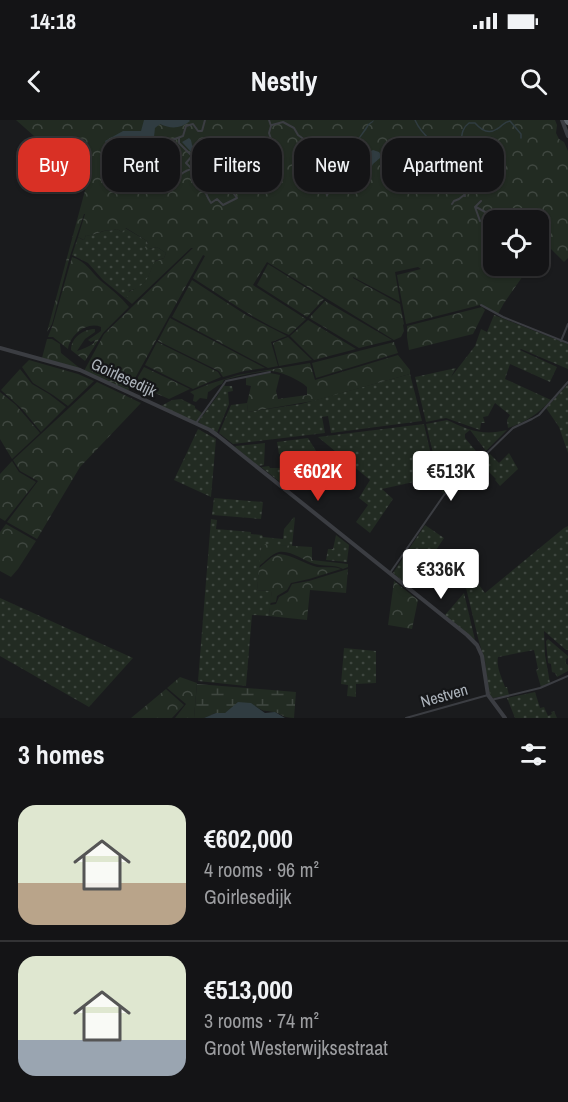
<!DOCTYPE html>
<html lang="en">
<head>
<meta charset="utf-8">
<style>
	:root { --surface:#141416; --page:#1d1d1f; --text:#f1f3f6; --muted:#9d9ea1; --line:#333335; --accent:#d93025 }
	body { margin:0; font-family:"Archivo Narrow",sans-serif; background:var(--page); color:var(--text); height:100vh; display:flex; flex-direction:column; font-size:22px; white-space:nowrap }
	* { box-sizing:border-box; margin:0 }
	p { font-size:20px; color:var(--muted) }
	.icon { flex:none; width:33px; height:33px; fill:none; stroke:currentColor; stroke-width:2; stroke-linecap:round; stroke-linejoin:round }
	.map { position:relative; height:598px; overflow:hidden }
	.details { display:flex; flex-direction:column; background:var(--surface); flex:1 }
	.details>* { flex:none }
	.guide { position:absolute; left:18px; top:18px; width:532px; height:54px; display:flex; gap:12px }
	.buttons { position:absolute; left:483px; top:90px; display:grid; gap:12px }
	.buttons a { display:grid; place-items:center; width:66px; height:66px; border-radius:12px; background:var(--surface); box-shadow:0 2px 4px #0004,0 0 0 2px var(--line); font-size:30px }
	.price { position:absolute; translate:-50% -51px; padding:0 14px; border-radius:6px; background:#fff; color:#222; font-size:20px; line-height:39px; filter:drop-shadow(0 2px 3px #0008) }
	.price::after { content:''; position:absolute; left:50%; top:36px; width:18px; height:14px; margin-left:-9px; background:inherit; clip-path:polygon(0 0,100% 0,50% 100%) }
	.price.current { background:var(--accent); color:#fff }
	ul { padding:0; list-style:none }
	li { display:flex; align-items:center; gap:18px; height:150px; padding:0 18px }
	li+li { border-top:2px solid var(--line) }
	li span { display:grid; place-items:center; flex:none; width:168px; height:120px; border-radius:18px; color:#555 }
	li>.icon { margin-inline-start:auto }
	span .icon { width:72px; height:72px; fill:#fffc; stroke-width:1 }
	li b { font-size:26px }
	h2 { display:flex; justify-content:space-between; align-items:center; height:72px; padding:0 18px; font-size:26px }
	.chip { padding:0 21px; border-radius:18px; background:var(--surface); box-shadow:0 2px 4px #0004,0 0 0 2px var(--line); font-size:21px; line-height:54px }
	.chip.current { background:var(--accent); color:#fff }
	.status { display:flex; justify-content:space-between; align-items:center; height:42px; padding:0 30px; background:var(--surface); direction:ltr }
	.status svg { height:16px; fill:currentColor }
	header { display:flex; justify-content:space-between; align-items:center; height:78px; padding:0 18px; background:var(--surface); font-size:27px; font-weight:700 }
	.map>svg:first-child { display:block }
</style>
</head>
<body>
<div class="status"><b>14:18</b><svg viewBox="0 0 49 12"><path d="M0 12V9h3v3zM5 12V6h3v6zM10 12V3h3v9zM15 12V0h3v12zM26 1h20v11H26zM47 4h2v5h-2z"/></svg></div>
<header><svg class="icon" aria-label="back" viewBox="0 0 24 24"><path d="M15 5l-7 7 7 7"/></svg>Nestly<svg class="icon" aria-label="search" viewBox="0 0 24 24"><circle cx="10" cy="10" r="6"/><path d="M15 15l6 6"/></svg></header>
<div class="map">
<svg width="568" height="598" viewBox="0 0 568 598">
	<defs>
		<pattern id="grass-dots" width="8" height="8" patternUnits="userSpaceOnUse" patternTransform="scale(1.5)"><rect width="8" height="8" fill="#222b22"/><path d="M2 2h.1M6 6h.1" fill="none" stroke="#3f4740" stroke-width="1.8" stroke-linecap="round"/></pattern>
		<pattern id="forest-crowns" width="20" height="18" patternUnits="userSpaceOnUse" patternTransform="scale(1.5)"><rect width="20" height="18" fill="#222b22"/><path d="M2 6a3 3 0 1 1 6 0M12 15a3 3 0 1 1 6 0" fill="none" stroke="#3f4740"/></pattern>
		<pattern id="wetland-marsh" width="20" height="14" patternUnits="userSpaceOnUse" patternTransform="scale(1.5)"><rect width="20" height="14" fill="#222b22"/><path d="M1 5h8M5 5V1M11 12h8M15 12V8" fill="none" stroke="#3f4740"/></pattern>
	</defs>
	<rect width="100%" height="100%" fill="#1a1b1d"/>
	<path fill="url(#grass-dots)" d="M125,108L147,121L148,125L144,128L150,129L157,127L166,133L164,138L155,141C147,158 149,165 129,171L128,177L125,178L103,160L88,143L72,135L78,117L81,119L84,120L86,115C93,116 97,113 104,111C108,110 112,111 117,109L122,112Z
		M494,195L568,224V249L521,229L520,230L557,247L550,262L510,244L505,259L551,280C538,294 526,302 508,308L507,300L510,295L495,283L488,296L483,297L485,303H481L480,310L446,298L426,302L415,257L456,248L451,257L475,226L481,209L487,212Z
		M410,254L422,301L331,313L328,296L322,297L325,313L233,324L219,313L231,285L247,283L248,292L301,284Z
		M224,263L225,266H232L233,271L228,272L229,284L217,313L198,302L218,275Z
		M568,264V333L559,307L546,288Z
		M181,279L195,286V288L202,293L196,302L161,286L172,280Z
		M447,300C468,310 483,316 507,310L486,331L470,310L465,314V318L481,337L443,374L426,304Z
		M424,304L436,357L382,369L393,379L370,413L356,402L368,385L359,378L370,360L318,317Z
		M198,309L216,319L211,377L174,360Z
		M308,318L323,342L313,356L308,351L285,366L261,347L269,346L270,348H286V345L294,344L293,334H279L277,322Z
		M265,323L264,345L258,346L235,327L236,326Z
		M509,333L518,349L500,366L495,360L496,359L481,344L490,334L499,343Z
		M214,378L263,382L261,399L212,395Z
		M294,397L295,398L292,426L262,425L257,470L272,471L269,496L252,495L246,566L198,561L211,399L217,400L216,409L251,412V414L262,415L263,417L283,419L284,409Z
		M425,405L444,418L411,468L393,453Z
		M568,406V530H566L544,511L545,535L550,563L541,567L536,550L538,549L534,530L498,537C496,547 502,558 505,567H507L509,575L493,578L490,575L487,561L485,541L479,522L461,447L464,445L485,473L564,408Z
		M336,415L349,425L347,442L326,440L328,429H333Z
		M464,473L475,520L445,495Z
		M0,478L133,538L89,587L0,536Z
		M548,519L568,536V538L566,539V544L568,545V551L557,557L555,553L552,552L551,544L548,543L546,521Z
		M344,528L376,531V563L356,564V577L347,576L348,565L341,564Z
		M535,572L540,588L544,587L548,596L552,594L551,592L554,591L557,598H515L507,578Z"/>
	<path fill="url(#forest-crowns)" d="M16,0H555L557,5L556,13L559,19L564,22L568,31V138L564,142L546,124L539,134L538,100H494V146H530L504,183L498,194L480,185L406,204L397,155L421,149L418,147L395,152L400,182L353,157V158L400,184L404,204L403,205L404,211L401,217L394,220L267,142L253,165L306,199L289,215C254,200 225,178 193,158L205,136L203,135L128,271L84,251L104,214L193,128H191L132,184L125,178L128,177V172C148,163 146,162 154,142L164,138L166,133L157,127L145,130L144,128L148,124L147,121L126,108L122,112L117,109C112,111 108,110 103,111C97,113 93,116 86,115L84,120L78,117L85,94H84L70,136L52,204L47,212L87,63Z
		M72,137C87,142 90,151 101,161C111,169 121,177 129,187L103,213L85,241L71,230C71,218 83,209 95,209V212L85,219L77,231C83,229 88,227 94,223L95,220L91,222L88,220L101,211V207C87,201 70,215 68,229L53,217H48L53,204Z
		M268,144L324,179L307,197L257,165Z
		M192,160L246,195L287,216L271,222L278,246L268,248L172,197Z
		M325,181L392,220L359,228L309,198Z
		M482,187L485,190L473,214L409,230L407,217V206Z
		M170,198L265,248L244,251L223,257L219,251L158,221Z
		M308,200L356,229L314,240L290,216Z
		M288,217L312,240L279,246L273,223Z
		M47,219H52L60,224L61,233L82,250L42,238Z
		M157,222L218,252L221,257L193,269L145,245Z
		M394,222L398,233L316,258L312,243Z
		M398,235L410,250V254L313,281L248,292L247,283L251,266L246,265V258L270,253L280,255L276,271L278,279L307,275V267C300,260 282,252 272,251C262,250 234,257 224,260L222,264C215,266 213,270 208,272L207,279L200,278L196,282L193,281L194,275L190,272L209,264L238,255L310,243L315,260Z
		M29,240L78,254L94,261L68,286L53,275L33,263L22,247Z
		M144,247L190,269L169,279L134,264Z
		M20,249L32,264L49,274L66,287L41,312L22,289L1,270Z
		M97,262L141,283L80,347L37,419L7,402L38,361L20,351L13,340Z
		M0,272L16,285L40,313L12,339L0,319Z
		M12,341L19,352L36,362L5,401L0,398V354Z
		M6,404L36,421L18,449L11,457L0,451V412Z
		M262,424L312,427V440L348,444V447L343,449C334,444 325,447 315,444C304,441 291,430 279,432C271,434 265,442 259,446Z
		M279,434C293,435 304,444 317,447C325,448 333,446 341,449L309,459L291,463L287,470L277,476L276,482L270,483L272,471L257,470L259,448L272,437Z
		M348,449L346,473L310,470L307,500L269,496L270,485L276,484L279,477L288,472L292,464L309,461Z
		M394,461L418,480L412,509L388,505Z
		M180,557L197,563L194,598H175L186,584L167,568Z
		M166,569L184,585L172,598H131Z"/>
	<path fill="url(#wetland-marsh)" d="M197,564L296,572L294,598C283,598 282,594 274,592C263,590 266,593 255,586L225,593H216L204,598H194Z"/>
	<path fill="#303c41" d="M144,0H189L190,1C180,9 171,9 160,4L155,8L154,17L157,16L162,22L159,25L153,22V18L150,19C151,25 156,25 160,28L163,23L171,31L173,35L169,36V42L165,45L155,44L139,51V55L136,54L130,58L125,57L124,50L136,52L138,49L137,46L140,45L138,40L141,41L143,45L154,43L168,42L167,34L169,33L167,30L164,28L165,34L157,28L153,34L152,33L151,29L153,27L148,21L135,25L138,31L140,33L146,30L149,31L150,36L159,32L164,35L165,37L151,40L147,36L145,40L138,36L140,34L128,21L124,22L121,26L115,30L121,40V42L114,44C107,40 107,34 108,27L105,21L123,11H141Z
		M374,0L373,2L369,5L366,10L342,42L340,47L346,50L360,44L371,31L373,30L379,32L381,35L380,38L373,44L370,50L361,56L350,72L346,74L344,73L345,65L340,59L339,52L330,48L315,25L323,19L329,32L341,41L345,38L368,4Z
		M189,18L191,20L192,25L197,31H207L216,27L218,30L210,35L214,50L212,59V65L210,69H206L201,57L200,47L202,44L182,22Z
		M238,582L251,583L265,593L275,592L285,598H204L216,593H225Z"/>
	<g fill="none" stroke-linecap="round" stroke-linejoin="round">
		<path stroke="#303c41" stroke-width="1.5" d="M415,0C421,14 440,31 454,35L459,32C463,21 459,10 469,3H475C481,10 488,15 497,9C503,6 503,2 510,1L521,14V18"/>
		<path stroke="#3b3d42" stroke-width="2" d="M272,5L283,2L294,8L298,15L305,20L315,31L311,30L327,52L333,55L338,52
			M179,18V23L192,36L186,43L191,48
			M163,21L177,35L170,39
			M136,26H138L141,29L145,26L150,25
			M159,27L165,19L172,20L183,16L186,6L193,4L198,11H202L205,0
			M135,29L136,36L126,40L125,47L131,50L133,48V45L139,43
			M151,34H154L158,29
			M150,35L151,33L150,25
			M147,41L156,42L168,40
			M142,42L147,41L148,37
			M342,46L346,40H352
			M180,55C185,51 191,47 198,50C201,59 205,75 211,83L217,79L223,85L237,78L234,74L239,67H244C246,64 256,47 259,46C260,46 262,46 263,46V42L271,19L269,13L271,6L269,0
			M327,75L334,62L332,59L330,58V55
			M464,75L474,64
			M452,84L454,81L459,79L464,75L465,76
			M475,87L480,101
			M475,87L481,81
			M476,87L487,93"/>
		<path stroke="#3b3d42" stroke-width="2" d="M481,185L503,197L568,223
			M561,221L568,204
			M196,303L226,261L270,252
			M390,453L444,375L513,308L532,299L539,295L568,262
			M491,580L540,568L568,556
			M406,598L488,575"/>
		<path stroke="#3b3d42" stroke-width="4" d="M562,0L568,16
			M0,228L80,250L210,310L217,315L467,515L477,525L482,536L488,575L505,598"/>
		<path stroke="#5f646a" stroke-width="6" d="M567,0L568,2"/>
	</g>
	<g text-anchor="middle" stroke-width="4.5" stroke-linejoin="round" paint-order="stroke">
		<g font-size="16" fill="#adb4bc" stroke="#151618">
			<text transform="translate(124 257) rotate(25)" y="6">Goirlesedijk</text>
			<text transform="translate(444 575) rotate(-16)" y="6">Nestven</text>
		</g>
	</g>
</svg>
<div class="buttons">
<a><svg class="icon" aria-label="locate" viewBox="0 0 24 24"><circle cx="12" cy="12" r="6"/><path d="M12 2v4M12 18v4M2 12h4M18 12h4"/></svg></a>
</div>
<b class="price current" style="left:318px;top:382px">€602K</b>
<b class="price" style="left:451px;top:382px">€513K</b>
<b class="price" style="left:441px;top:480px">€336K</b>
<div class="guide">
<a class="chip current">Buy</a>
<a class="chip">Rent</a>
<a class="chip">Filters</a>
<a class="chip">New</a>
<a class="chip">Apartment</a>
</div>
</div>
<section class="details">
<h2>3 homes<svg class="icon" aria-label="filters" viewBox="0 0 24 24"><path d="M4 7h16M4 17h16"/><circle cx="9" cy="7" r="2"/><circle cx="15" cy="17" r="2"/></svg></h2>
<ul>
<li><span style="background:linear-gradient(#dfe7d0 65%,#b9a48a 0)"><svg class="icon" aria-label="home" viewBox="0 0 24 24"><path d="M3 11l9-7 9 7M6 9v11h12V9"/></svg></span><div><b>€602,000</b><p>4 rooms · 96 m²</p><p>Goirlesedijk</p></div></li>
<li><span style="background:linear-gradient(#dfe7d0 70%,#9aa5b1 0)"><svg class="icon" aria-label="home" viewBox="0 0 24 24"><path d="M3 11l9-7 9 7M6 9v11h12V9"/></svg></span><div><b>€513,000</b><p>3 rooms · 74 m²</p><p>Groot Westerwijksestraat</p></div></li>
</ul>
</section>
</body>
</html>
